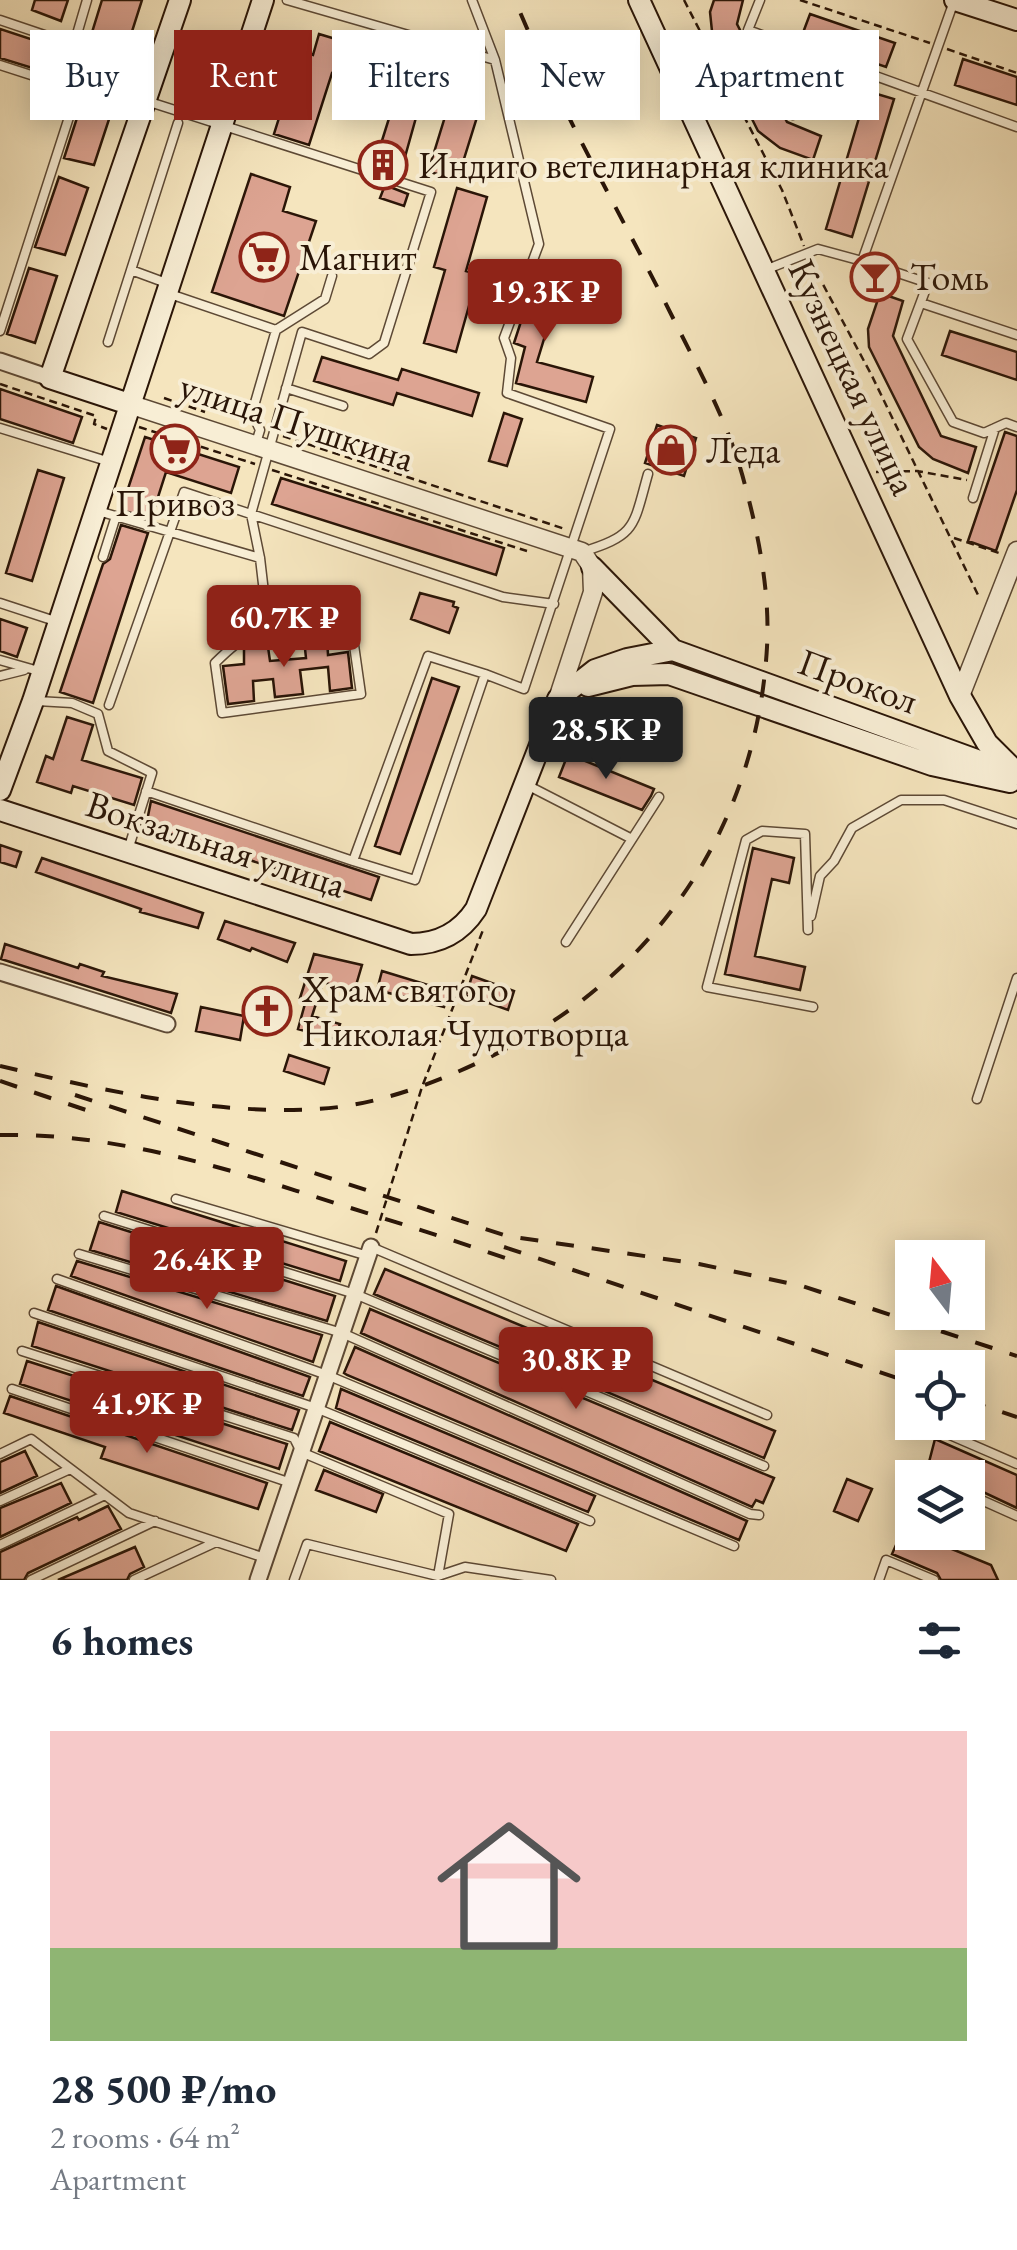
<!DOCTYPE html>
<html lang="en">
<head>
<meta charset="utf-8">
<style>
	:root { --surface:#fff; --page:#f6f6f7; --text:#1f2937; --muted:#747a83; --line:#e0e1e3; --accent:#8f2418 }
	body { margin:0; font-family:"EB Garamond",serif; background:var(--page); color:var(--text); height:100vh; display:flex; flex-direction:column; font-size:38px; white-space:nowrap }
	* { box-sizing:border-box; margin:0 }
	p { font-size:32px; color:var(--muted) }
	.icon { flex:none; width:55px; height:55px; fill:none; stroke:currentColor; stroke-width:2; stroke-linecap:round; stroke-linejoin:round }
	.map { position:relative; height:1580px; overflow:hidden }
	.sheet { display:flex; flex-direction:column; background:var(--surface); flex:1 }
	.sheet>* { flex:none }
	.banner { position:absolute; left:30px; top:30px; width:958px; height:90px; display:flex; gap:20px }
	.needle { width:65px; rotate:344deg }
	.controls { position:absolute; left:895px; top:1240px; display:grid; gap:20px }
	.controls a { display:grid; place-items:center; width:90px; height:90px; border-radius:0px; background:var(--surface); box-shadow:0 5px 25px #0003; font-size:50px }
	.price { position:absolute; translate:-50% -85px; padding:0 22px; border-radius:10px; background:var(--accent); color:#fff; font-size:32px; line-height:65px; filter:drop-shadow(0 2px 5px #0008) }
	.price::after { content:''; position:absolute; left:50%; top:60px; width:30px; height:22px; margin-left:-15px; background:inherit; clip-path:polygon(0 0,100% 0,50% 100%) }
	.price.active { background:#222; color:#fff }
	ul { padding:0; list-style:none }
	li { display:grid; align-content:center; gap:20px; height:530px; padding:0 50px }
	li+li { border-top:2px solid var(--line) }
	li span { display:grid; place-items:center; height:310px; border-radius:0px; color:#555 }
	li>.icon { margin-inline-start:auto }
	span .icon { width:180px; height:180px; fill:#fffc; stroke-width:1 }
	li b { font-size:42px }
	h2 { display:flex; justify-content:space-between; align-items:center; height:120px; padding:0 50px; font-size:42px }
	.tag { padding:0 35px; border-radius:0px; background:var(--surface); box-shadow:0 5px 25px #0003; font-size:35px; line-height:90px }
	.tag.active { background:var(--accent); color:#fff }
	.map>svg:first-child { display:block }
</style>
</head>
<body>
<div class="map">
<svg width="1017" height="1580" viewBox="0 0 1017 1580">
	<rect width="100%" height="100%" fill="#f5e5be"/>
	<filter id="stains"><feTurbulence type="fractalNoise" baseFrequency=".002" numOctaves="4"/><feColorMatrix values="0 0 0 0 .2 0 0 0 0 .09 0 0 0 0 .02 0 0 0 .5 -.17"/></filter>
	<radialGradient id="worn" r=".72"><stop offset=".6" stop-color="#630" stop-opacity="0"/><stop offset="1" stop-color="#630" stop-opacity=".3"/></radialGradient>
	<path fill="#dda492" stroke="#2a1507" stroke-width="2.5" d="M35,0H68L61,21L32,10Z
		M102,0H142L122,63L86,52Z
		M714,0H743L737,24L787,122L821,136L813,160L780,148L758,131L713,41L710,12Z
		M810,14L895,43L886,67L801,38Z
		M0,29L64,50L55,75L0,58Z
		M319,34L402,59L404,48L480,72L472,98L482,101L458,178L428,172L451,97L424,89L403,164L393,161L390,171L374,166L397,93L332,73L309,145L274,134L300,51L313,55Z
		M963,59L1017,77V105L955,85Z
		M86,90L115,101L94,165L64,158Z
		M867,91L894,99L852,237L826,229Z
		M251,174L290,187L283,211L316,221L284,316L212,292Z
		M59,177L88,188L65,255L35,247Z
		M385,185L408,194L404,206L380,198Z
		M457,188L487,197L466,271L478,274L456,352L424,343L445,270L434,267Z
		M29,268L57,276L35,343L7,334Z
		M538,269L563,277L537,362L593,377L586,402L516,383L525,347L514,343Z
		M880,293L903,301L893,336L941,436L976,447L968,473L933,459L919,447L869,347L868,329Z
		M950,331L1017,352V380L942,355Z
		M322,357L398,380L402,369L479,393L472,416L397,393L393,405L314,381Z
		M0,389L82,417L73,443L0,419Z
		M504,413L522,419L507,466L489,461Z
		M657,425L696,438L684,476L645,463Z
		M1005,432L1017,436V490L996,551L968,541Z
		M145,437L239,467L231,493L166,472L151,519L121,510Z
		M38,470L64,478L32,581L6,573Z
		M281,478L504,548L496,575L272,504Z
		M121,525L148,533L93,703L60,692L103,564L110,559Z
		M420,593L454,602L453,606L458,608L449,633L411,619Z
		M0,619L27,628L17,657L0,651Z
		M327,636L328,655L348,652L352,688L330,691L328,667L300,670L303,694L275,697L273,679L253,681L254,701L228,704L223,666L244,664V647L253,641L267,640L270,661L306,658L304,639Z
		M432,678L459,687L400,854L375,846Z
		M67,717L93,725L82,760L142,778L134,805L73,786L71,793L37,782L46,756L53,759Z
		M568,754L654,789L651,796L642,810L559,777Z
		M151,801L379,877L371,900L146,826Z
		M0,845L21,852L16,867L0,862Z
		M753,848L794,858L789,883L772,879L755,956L805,967L800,990L725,974Z
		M42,858L203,913L198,928L140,912L141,909L36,872Z
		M225,921L295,943L287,962L252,948L250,951L218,939Z
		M5,944L78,968L80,964L104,972L102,976L177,994L171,1013L1,959Z
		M314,954L362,965L354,992L323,982L312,1016L340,1024L335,1039L298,1029L306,1000L300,998Z
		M382,971L448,991L444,1007L377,990Z
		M472,976L514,991L508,1010L466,995Z
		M201,1007L244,1016L240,1040L196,1031Z
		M289,1055L329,1068L324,1084L284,1071Z
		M122,1191L346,1261L340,1281L116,1212Z
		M99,1222L335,1296L327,1321L90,1250Z
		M77,1261L322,1335L313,1362L71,1276Z
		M385,1269L775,1431L764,1458L374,1294Z
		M56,1286L310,1377L303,1396L48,1310Z
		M370,1309L774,1478L763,1503L756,1500L752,1507L361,1333Z
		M38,1322L299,1410L292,1430L32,1346Z
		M355,1347L747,1521L739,1540L347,1375L344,1373Z
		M27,1361L287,1444L279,1469L20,1384Z
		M341,1389L595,1496L588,1512L336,1408Z
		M10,1396L267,1483L258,1509L101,1458L105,1447L4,1413Z
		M330,1422L578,1524L566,1551L319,1451Z
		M935,1439L1017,1475V1508L968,1485V1478H952L928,1466Z
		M25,1451L37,1476L0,1493V1462Z
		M324,1470L383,1494L376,1512L316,1490Z
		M847,1479L872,1489L858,1521L834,1511Z
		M61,1483L71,1503L0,1537V1508Z
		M108,1506L121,1529L28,1573L24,1580H0V1552L77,1517L79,1520Z
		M903,1529L991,1565L998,1580H941L937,1573L892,1554Z
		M135,1547L144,1567L130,1574L127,1580H58Z"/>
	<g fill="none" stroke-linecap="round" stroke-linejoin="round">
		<g stroke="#5d4935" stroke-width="11">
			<path id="service" d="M87,0L65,75L431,192L384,343L369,354L302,332L251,514L260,558L268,627
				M287,0L495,60L539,244L504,338L511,358L507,393L610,429L524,689L485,674L415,880L353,861
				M472,0L495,60
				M760,0L748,30L793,115
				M0,20L74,45
				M748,30L1017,127
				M0,65L62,85L65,75
				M862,261L928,283L907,339L953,422L984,433L1006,423L1017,427
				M131,270L169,284
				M765,270L818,249L862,261L953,4
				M167,293L276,330
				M921,303L1017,335
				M0,331L81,80
				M108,342L178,123
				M286,388L343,406
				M0,428L110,462
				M255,446L260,430L252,413L276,330L325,299L332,276
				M973,498L995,428
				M98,511L260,558
				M582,552C637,535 633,527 648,474
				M103,557L116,516
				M0,603L58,622
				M314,623L353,638L361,694L222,713L215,663C253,625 263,627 314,623Z
				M0,660L42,672
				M0,676L24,670
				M37,701L72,703L98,714L108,751L152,773L128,850
				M109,705L184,492L503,597L554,604
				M525,784L632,839
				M146,791L353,861L428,656L485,674
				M811,916L820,876L834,861L852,828L901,800H944L1017,824
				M808,930L805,834L762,831L746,840L707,987L813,1007
				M566,942L659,797
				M977,1099L1017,978
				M176,1199L368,1256
				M104,1216L355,1294L764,1466
				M371,1247L767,1415
				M79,1254L342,1333L750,1514L759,1515
				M57,1279L327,1375L734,1546
				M34,1313L316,1408L590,1521
				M22,1351L294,1438L301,1452L449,1514L438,1576
				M12,1389L291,1483
				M943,1432L1017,1464
				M0,1454L31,1439L129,1513L265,1558
				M931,1477V1478
				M968,1494L1017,1516
				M0,1501L70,1469
				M0,1545L105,1495
				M31,1580L155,1521
				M134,1580L216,1542
				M294,1580L307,1544L438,1576L465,1567L551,1580
				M879,1580L886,1560L934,1580"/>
		</g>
		<g stroke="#5d4935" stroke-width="19">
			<path id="minor" d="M0,361L50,378
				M0,972L167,1024
				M258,1580L371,1247"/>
		</g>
		<g stroke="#5d4935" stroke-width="21">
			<path id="tertiary" d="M129,404L582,552L592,567L593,592L558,699
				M960,696L1017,551"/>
		</g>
		<g stroke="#2a1507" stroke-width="24">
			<path id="secondary" d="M639,0L960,696L987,743L1017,773
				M955,0L1017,20
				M129,404L50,378L180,0
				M592,567L673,650L982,762L1012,776
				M588,686L632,675L669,674L932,765L1010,782
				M0,790L33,701L263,0
				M0,810L411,944C439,944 461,932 476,909L558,699L595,670L627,659L673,650"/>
		</g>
		<path stroke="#2a1507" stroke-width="2.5" stroke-dasharray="8 5" stroke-linecap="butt" d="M684,0L782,190L804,246
			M800,0L930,43
			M947,49L1017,73
			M811,262L872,376L980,599
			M0,384L96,416L94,424L107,429
			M164,398L205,412
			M139,427L255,464
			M283,436L565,529
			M272,470L527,551
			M876,472L917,471L967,480
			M954,538L999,553
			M376,1233L422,1087L483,930"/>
		<use href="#service" stroke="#f8eed5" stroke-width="8"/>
		<use href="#minor" stroke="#f8eed5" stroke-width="15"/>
		<use href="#tertiary" stroke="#f8eed5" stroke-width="18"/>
		<use href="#secondary" stroke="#f8eed5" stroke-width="20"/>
		<path stroke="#2a1507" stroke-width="4" stroke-dasharray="18 18" stroke-linecap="butt" d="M0,1066C102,1090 211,1115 317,1109C378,1106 444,1080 498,1053C656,974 757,826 767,647C770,593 759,537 745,485C730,426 700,372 673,318C620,212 560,110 515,0
			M0,1081L86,1110
			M75,1095L507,1236L699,1264L802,1286L1017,1356
			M0,1135C109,1133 213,1164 316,1197C382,1218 448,1238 514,1261
			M504,1247L912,1383
			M968,1401L1017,1417"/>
	</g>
	<defs>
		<g id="building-ring" transform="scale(2.5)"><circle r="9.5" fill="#f8eed5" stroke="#8f2418" stroke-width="1.5"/><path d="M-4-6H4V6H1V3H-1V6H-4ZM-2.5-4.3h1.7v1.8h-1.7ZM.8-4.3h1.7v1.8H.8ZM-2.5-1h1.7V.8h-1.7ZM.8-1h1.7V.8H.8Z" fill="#8f2418"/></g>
		<g id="supermarket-ring" transform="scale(2.5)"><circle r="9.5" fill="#f8eed5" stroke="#8f2418" stroke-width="1.5"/><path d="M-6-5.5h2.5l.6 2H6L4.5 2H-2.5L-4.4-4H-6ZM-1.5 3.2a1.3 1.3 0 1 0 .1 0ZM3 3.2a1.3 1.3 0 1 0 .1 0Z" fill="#8f2418"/></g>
		<g id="bar-ring" transform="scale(2.5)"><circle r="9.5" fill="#f8eed5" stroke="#8f2418" stroke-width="1.5"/><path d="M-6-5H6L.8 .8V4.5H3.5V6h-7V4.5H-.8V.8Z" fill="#8f2418"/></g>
		<g id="shop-ring" transform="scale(2.5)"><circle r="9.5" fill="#f8eed5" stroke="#8f2418" stroke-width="1.5"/><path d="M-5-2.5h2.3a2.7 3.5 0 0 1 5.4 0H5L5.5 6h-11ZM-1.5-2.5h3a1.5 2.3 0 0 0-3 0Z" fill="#8f2418"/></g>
		<g id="church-ring" transform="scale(2.5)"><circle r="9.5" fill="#f8eed5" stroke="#8f2418" stroke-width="1.5"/><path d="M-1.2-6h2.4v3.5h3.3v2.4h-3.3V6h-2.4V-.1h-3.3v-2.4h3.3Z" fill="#8f2418"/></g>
	</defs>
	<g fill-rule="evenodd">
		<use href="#building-ring" x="383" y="165"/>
		<use href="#supermarket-ring" x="264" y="257"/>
		<use href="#bar-ring" x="875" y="277"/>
		<use href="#supermarket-ring" x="175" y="449"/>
		<use href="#shop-ring" x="671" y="450"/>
		<use href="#church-ring" x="267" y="1011"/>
	</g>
	<g text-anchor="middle" stroke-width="8" stroke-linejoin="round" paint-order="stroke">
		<g font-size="38" fill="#2a1507" stroke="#f8eed5" text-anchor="start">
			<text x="418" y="178">Индиго ветелинарная клиника</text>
			<text x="299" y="270">Магнит</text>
			<text x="910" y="290">Томь</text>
			<text x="706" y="463">Леда</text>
			<text x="175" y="516" text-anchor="middle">Привоз</text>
			<text x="302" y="1002">Храм святого<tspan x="302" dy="44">Николая Чудотворца</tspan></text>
		</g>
		<g font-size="38" fill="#2a1507" stroke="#f8eed5">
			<text transform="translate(853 377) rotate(65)" y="13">Кузнецкая улица</text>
			<text transform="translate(297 422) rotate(18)" y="13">улица Пушкина</text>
			<text transform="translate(858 681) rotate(20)" y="13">Прокол</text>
			<text transform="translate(216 844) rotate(18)" y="13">Вокзальная улица</text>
		</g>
	</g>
	<rect width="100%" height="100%" filter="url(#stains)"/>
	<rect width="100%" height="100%" fill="url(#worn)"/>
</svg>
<div class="controls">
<a><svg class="needle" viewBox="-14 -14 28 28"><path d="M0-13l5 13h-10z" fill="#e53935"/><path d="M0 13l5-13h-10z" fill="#747a83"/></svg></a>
<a><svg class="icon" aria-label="locate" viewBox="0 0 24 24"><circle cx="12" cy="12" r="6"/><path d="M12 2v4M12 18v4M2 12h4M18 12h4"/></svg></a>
<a><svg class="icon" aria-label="layers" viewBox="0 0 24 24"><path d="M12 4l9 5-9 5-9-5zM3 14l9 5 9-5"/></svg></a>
</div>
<b class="price" style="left:545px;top:344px">19.3K ₽</b>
<b class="price" style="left:284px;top:670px">60.7K ₽</b>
<b class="price active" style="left:606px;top:782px">28.5K ₽</b>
<b class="price" style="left:207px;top:1312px">26.4K ₽</b>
<b class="price" style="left:576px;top:1412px">30.8K ₽</b>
<b class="price" style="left:147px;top:1456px">41.9K ₽</b>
<div class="banner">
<a class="tag">Buy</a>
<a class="tag active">Rent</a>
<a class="tag">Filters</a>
<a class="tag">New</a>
<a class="tag">Apartment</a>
</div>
</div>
<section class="sheet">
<h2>6 homes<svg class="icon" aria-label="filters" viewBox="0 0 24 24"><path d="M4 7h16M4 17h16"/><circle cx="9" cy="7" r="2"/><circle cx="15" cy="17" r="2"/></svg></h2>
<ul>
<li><span style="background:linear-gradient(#f6c9c9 70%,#8fb573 0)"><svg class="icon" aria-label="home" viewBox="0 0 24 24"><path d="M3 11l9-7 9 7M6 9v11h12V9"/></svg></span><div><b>28 500 ₽/mo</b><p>2 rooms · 64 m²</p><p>Apartment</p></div></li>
</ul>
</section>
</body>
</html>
